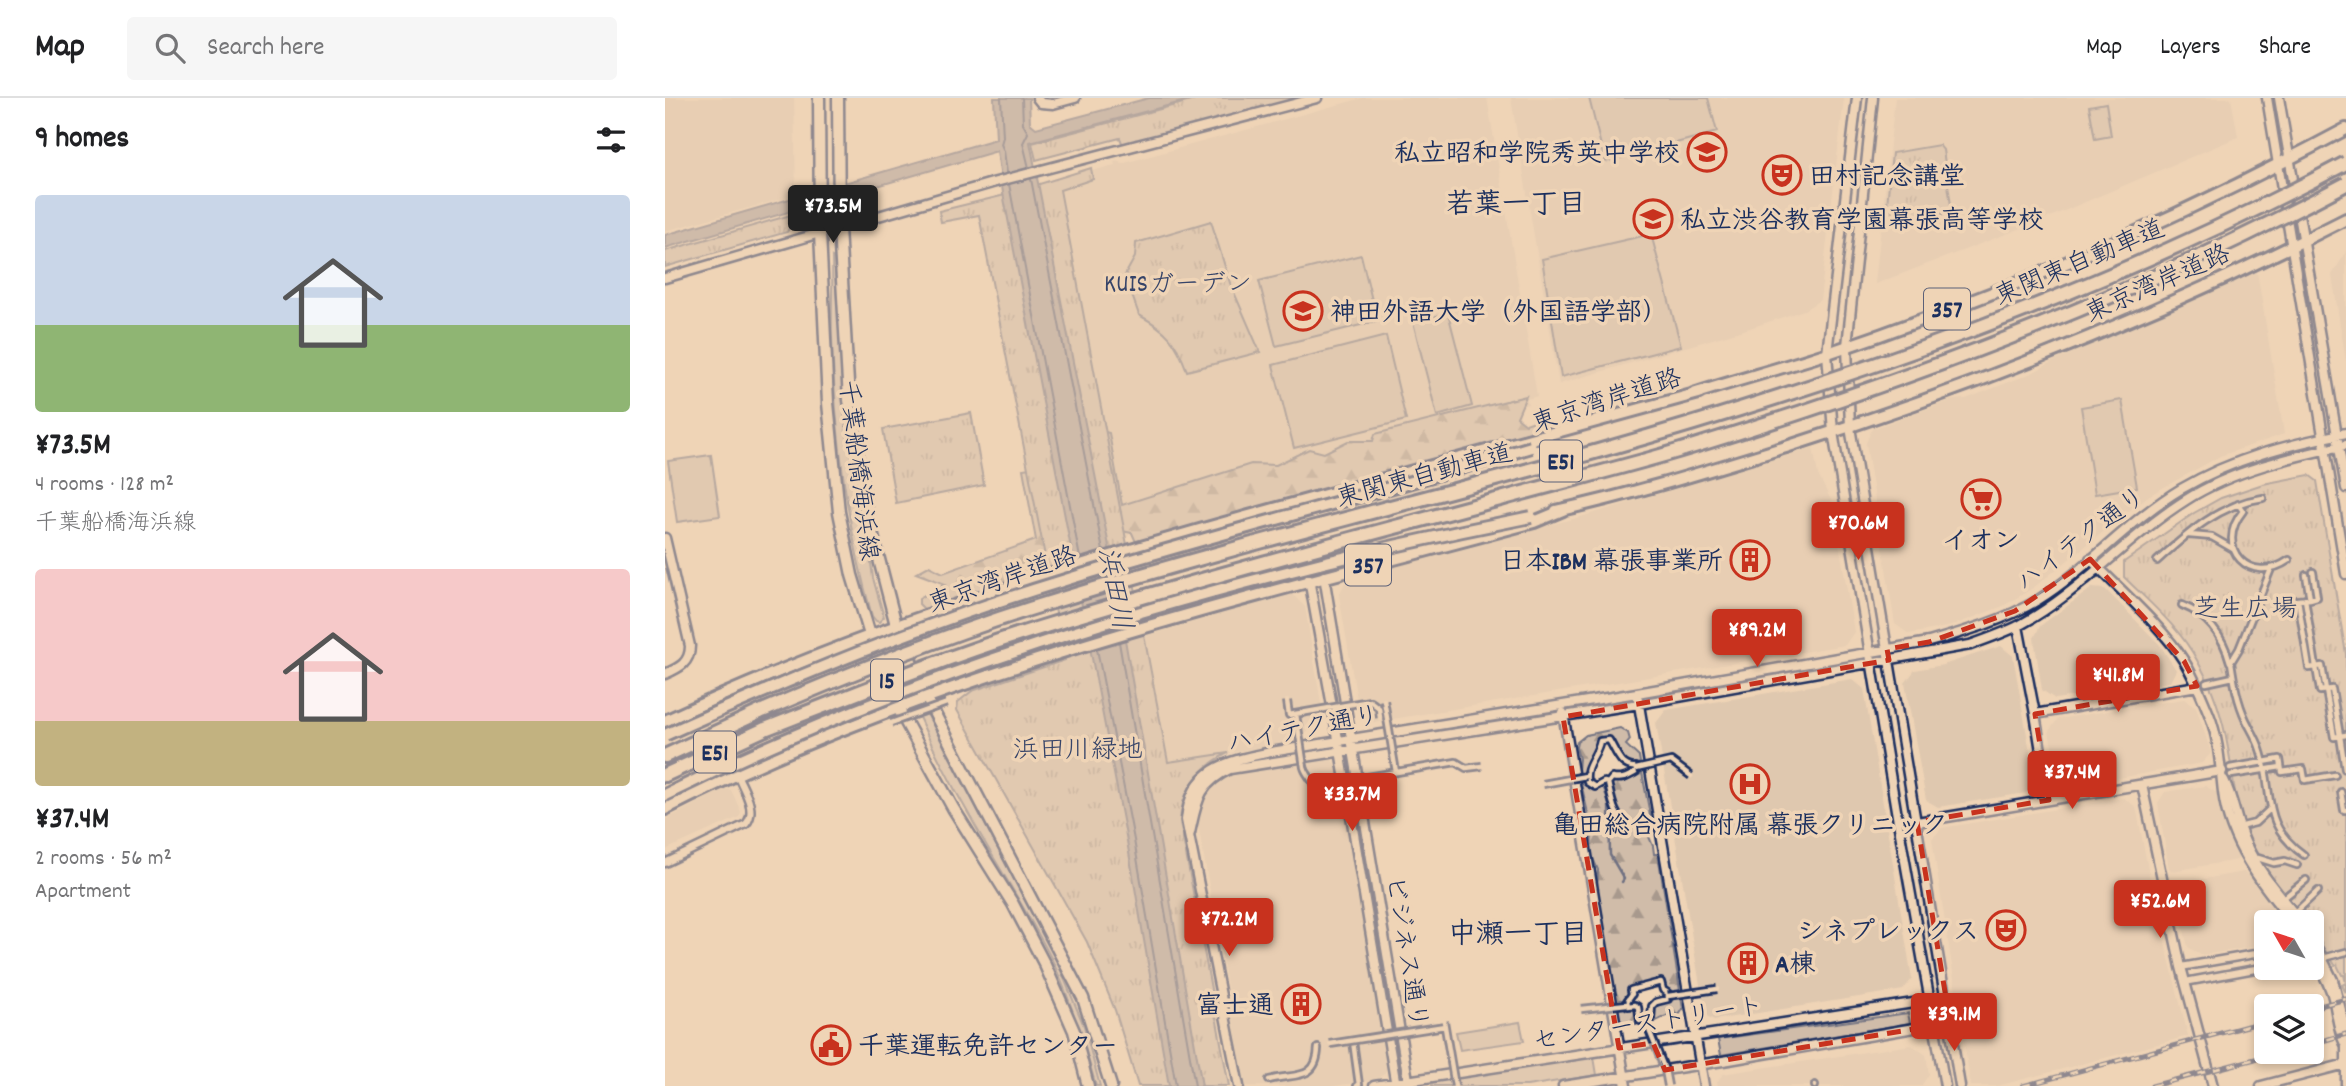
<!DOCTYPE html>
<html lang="en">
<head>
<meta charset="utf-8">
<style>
	:root { --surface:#fff; --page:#f6f6f6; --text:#202124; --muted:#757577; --line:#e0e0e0; --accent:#c8321e }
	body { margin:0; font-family:Dekko,"Klee One",sans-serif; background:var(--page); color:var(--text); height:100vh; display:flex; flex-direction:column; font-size:26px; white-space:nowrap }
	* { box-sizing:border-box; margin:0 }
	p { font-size:23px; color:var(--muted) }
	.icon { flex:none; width:38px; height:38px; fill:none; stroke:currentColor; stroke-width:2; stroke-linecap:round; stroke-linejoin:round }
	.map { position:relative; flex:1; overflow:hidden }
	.drawer { display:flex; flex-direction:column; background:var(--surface); width:665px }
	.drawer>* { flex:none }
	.needle { width:46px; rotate:309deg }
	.buttons { position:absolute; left:1589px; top:812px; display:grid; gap:14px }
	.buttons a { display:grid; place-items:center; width:70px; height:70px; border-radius:7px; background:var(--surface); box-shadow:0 4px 10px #0003; font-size:35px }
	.price { position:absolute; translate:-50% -60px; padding:0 16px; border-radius:7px; background:var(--accent); color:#fff; font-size:23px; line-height:46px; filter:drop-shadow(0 2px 4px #0008) }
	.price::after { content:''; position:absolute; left:50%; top:42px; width:21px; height:16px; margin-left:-10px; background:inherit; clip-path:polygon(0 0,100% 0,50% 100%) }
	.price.on { background:#222; color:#fff }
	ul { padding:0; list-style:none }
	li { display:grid; align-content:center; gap:14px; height:371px; padding:0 35px }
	li span { display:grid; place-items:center; height:217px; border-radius:7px; color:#555 }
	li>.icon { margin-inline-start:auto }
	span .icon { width:126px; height:126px; fill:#fffc; stroke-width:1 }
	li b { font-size:30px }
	h2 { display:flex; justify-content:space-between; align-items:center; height:84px; padding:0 35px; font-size:30px }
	header { display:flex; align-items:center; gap:42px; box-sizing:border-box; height:98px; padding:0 35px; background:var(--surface); border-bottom:2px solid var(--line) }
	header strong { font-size:33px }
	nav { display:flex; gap:38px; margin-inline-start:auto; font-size:24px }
	.search { width:490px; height:63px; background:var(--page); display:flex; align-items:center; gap:18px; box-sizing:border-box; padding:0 24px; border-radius:7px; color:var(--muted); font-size:26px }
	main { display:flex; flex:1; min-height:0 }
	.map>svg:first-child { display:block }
</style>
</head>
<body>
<header>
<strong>Map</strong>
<div class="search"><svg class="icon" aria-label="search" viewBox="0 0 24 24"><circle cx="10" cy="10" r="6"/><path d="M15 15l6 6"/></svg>Search here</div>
<nav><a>Map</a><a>Layers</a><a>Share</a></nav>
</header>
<main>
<section class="drawer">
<h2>9 homes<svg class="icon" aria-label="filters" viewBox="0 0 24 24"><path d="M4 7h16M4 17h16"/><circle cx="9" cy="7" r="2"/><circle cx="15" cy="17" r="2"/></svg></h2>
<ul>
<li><span style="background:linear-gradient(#c9d6e8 60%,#8fb573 0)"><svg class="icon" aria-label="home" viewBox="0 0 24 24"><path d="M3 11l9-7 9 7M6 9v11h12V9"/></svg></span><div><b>¥73.5M</b><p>4 rooms · 128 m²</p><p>千葉船橋海浜線</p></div></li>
<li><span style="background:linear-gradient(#f6c9c9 70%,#c2b280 0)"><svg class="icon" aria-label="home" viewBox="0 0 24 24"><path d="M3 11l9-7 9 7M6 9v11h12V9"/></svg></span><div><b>¥37.4M</b><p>2 rooms · 56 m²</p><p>Apartment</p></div></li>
</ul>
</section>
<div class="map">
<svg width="1681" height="988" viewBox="0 0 1681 988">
	<defs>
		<pattern id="forest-firs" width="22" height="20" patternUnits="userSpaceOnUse" patternTransform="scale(1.75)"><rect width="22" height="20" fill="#d0bca9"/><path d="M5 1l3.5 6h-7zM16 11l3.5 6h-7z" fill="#a8998d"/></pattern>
		<pattern id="park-tufts" width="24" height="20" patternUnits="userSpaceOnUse" patternTransform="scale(1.75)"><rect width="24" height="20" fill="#d0bca9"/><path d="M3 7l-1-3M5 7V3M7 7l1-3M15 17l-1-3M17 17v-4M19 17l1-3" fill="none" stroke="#a8998d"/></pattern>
	</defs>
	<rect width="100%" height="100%" fill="#efd4b6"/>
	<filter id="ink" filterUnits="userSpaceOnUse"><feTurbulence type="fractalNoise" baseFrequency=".0143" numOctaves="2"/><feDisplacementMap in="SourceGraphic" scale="14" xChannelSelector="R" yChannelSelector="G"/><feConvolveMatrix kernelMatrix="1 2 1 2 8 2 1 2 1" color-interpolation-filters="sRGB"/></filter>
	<g filter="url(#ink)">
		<path fill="#dfc8af" d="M0,0H129L131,97L0,133Z
			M698,0H822L872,298L862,301L863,306L853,309L856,324L473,426L460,442L395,91L428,82L427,73L450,67L449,64L454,63L456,66Z
			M846,0H1179L1155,202L1139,212L1085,230L894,286Z
			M1230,0H1566L1573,39L1380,121L1210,186Z
			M1681,154V263L1667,177Z
			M1592,174L1619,336L1555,358L1483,398L1368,490L1338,508L1286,528L1244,536L1230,526L1201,345L1207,331L1287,302L1301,301L1367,275L1389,263Z
			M1148,350L1153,377L1167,404L1189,534L1180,547L703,625L695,619L674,497L682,481L919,418Z
			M1427,490L1440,491L1495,547L1511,572L1505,584L1390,601L1377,592L1369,540L1375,528Z
			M626,495L640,509L658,618L632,644L504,665L480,538Z
			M1336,548L1348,558L1370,682L1361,695L1273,709L1261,702L1240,585L1250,572L1278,567Z
			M1187,581L1199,591L1247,881L1238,892L1049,922L1040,917L991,625L1001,612Z
			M1519,601L1531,609L1546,655L1537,665L1404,689L1393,679L1384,633L1393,621Z
			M658,658L666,661L675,674L724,962L723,969L719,976L710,982L668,988H580L532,720L538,699L549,683L568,672Z
			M1540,688L1552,695L1560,725L1574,758L1572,762L1507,773L1504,770L1493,705L1500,694Z
			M59,691L66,692L76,714L74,719L0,752V722Z
			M1459,700L1471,709L1487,792L1523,938L1332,988H1306L1267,741L1277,730Z
			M1579,774L1585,777L1620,824H1601V847L1536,857L1523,849L1509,789L1511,786Z
			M1247,947L1261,957L1264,976L1256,988H1053L1052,984L1058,976Z"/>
		<path fill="#d0bca9" stroke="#767684" stroke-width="2" d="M924,0H1043L1052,34L940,64Z
			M1441,5L1446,38L1430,41L1424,8Z
			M986,136L1016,248L896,279L877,161Z
			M696,157L712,223L611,248L594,183Z
			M167,159L169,160L181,331L203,442L208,480L219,519L214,524L211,523L207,518C181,427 170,335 167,240C166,213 168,186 167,159Z
			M783,215L807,308L772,318L748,224Z
			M721,238L741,322L629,350L608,267Z
			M1457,302L1472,389L1430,396L1416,309Z
			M46,357L55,418L12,424L3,363Z
			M261,614L391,861L419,928L435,988H431C419,945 406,902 387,862C363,814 333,769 307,722C287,688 269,653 253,617Z
			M1243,915L1245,925L1056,957L1053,941Z
			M855,924L859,943L795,952L791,934Z
			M929,959L932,977L862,988H767L766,984Z"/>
		<path fill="url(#forest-firs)" stroke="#767684" stroke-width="2" fill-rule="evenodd" d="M861,298L852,319L861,326L881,319L884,329L471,444L467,435L451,432L437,333L444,335L457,407L586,366L611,367L644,351L659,355L683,343H708L710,336Z
			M372,369L383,452L369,467L382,471L259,511L254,506V500L280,486L251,475L264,468L278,475L371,442L358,371Z
			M955,630L963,635L965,642L961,647L974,659L988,732L982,734L988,748L989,756H993L1018,911L1014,917L1007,915L991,923L956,928L932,791L933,772L926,756L927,732L913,673L914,661L911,649L912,644L921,637ZM944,642L960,668L970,669L968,675L952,681L947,680L943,685L926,688L922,685V672L935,643ZM996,884L998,892L1003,895V901L988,907L985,921L975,923L973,909L963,907L967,892Z"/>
		<path fill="url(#park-tufts)" stroke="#767684" stroke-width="2" d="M537,0H637L458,47L455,40L371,62L367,45Z
			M1274,47L1278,52L1287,114L1220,128L1227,55Z
			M426,70L428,81L395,92L503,664L563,655C534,670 516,691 515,724L564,988H473L450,912L422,844L292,612L293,604L307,593L400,562L314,117L276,124L274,113L336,98Z
			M133,115L122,134L0,169V153Z
			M546,123L565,185L595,254L522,273C511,243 502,232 474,217L460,177L470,159L471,145Z
			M306,315L319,387L231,405L218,331Z
			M1644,377L1652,383L1681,556V895L1677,887L1681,885L1679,877H1677L1672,867H1670L1647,833V824H1642L1643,819H1637C1610,786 1584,751 1573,708C1568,689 1567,669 1563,650C1558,621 1548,590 1533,564C1516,531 1485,505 1459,479V464L1529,415L1556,400L1598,386Z"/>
		<path fill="#a99d9a" stroke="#707182" stroke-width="2" d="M329,0H364L365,25L371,30L484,0H532L365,44L443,443L537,988H504L462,743L338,95L332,53L0,150V137L331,41Z"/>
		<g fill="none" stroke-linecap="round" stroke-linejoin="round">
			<path stroke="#545b76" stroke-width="2" d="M336,0L338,39L336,46L339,53L342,75
				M357,0L358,26L363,35L358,45L364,70
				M366,81L438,453
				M344,86L415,460
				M454,544L530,988
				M432,551L469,742L511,988"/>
			<path stroke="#707182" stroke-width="2.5" d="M938,686L944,707L945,757L959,781L957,784"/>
			<g stroke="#1b2f5e" stroke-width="10">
				<path id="pedestrian" d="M1573,406L1578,413C1548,450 1585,489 1624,462
					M1524,437L1547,439L1568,451
					M1492,463C1523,435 1555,406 1598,400
					M1606,471L1574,551L1566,564C1569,584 1572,603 1581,622C1586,632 1592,641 1595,651C1610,695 1594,725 1639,757
					M1641,477L1645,501L1633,502L1644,570L1651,569L1655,593L1661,592L1669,639L1675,638L1680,671
					M1640,501L1651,569L1657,568L1661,592L1667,591L1675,638L1681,637
					M1645,501L1652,499L1648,474
					M1617,505L1633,502
					M1517,507C1542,517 1558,538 1565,564
					M1541,585L1568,579
					M944,642C951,653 956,671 971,669V674C962,679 958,682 947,680L943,685L939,684L930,689L922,684C919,667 932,659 935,643Z
					M639,669C641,677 647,680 649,688
					M1565,670L1615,661L1617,674L1638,671L1640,682L1670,677
					M1566,677L1616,669
					M943,685C947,702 948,717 963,728
					M1676,694L1679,712H1681
					M1578,728L1590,725L1605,711
					M1593,760L1609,765L1620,763L1632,767
					M1620,799L1641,782
					M1632,813L1653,793
					M1662,859L1681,854
					M996,884L998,892L1003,895V901L991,904L987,908L986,921L975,923L973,909L970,907L963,908L962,903L967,896L966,892Z
					M688,943L694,987L692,988
					M604,982C628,975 652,984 653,950
					M1150,987V988"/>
			</g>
			<g stroke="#1b2f5e" stroke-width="11">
				<path id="minor" d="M0,765L81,726C93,712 78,691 72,676
					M1516,869L1601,854
					M1520,884L1601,869"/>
			</g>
			<g stroke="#1b2f5e" stroke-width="13">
				<path id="tertiary" d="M372,0L376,5L388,6L410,0
					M1192,0L1162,255L1168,334L1233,724L1280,988
					M1208,0L1182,248L1185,329L1295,988
					M1602,0L1681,476
					M1614,0L1681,390
					M0,180L327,85L652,0
					M0,440L25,548C25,565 14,570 0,576
					M1425,461C1454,491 1498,529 1519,563C1529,579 1537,599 1544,616C1554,641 1555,668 1558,694C1564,745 1597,787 1628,824
					M659,478L744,988
					M644,481L675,652L731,988
					M1353,528L1370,616L1384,702
					M973,601L1039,988
					M898,615L961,988
					M1370,616L1532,588
					M1559,682C1569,701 1571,724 1580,744C1593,774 1616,799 1636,824
					M1477,687L1516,869L1548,988
					M1252,724L1557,673
					M525,735C532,703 533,686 565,671L974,606L1305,547C1322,541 1339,535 1355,527C1416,494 1462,439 1521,402C1568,372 1627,359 1681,347
					M1647,840L1668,882L1681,931
					M1647,855C1654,869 1662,881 1667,896C1672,913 1672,930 1680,946
					M574,988L521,722C526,669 563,663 606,654L972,595L1264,544C1302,533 1340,522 1373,502C1424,470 1464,422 1516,391C1569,360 1622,347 1681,335
					M709,988L1281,900
					M898,988L1064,962L1284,924
					M1596,988L1681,966
					M1681,988V942"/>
			</g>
			<g stroke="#1b2f5e" stroke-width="15">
				<path id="primary" d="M154,0L155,135L163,305L174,414L187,477L205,537L233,610L288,710L348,806L380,867L409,933L423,988
					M173,0L174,130L184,302L201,411L231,527L261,599L418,900L446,988"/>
			</g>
			<g stroke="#1b2f5e" stroke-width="16">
				<path id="trunk" d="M1028,296C1072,282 1117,270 1160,256C1339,196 1515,120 1681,31
					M891,413C969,396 1045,372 1121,349C1314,288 1501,213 1681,121
					M0,623C220,520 453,453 686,390C802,358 918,326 1034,295
					M0,711C274,572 574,503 869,424L898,412"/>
			</g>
			<g stroke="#1b2f5e" stroke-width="18">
				<path id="motorway" d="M0,658L95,614
					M0,677L100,631"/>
			</g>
			<use href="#pedestrian" stroke="#efd4b6" stroke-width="4.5"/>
			<use href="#minor" stroke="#efd4b6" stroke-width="6"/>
			<use href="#tertiary" stroke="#efd4b6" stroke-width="8"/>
			<use href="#primary" stroke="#efd4b6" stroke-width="10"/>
			<use href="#trunk" stroke="#efd4b6" stroke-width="10"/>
			<use href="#motorway" stroke="#efd4b6" stroke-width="12"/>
			<g stroke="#1b2f5e" stroke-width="5">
				<path id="rail" d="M1647,910L1681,901
					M1647,946L1681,936
					M1358,988L1601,923
					M1487,988L1617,954"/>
			</g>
			<use href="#rail" stroke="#efd4b6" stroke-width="2.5" stroke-dasharray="8" stroke-linecap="butt"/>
			<g stroke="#1b2f5e" stroke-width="10" stroke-linecap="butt">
				<path id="pedestrian-bridge" d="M719,602L731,674
					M622,603L624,617L705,603L714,610L715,620
					M631,616L639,669
					M226,625L282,605
					M971,671L1006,663L1026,678
					M878,686L921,678
					M649,688L791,664L801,670L817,668
					M1003,898L1052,891
					M916,911L962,906
					M980,922L1000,972L1003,988
					M779,923L790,988
					M665,946L780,928"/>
			</g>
			<g stroke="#1b2f5e" stroke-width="16" stroke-linecap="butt">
				<path id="trunk-bridge" d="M0,637C128,579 259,525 394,484C550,435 709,397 866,349
					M0,697C270,564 572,477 866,419"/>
			</g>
			<g stroke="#1b2f5e" stroke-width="18" stroke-linecap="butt">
				<path id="motorway-bridge" d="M95,614C190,573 288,534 387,504C567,448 751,404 933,353C1191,280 1445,191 1681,65
					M100,631C192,595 283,558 377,529C530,482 685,441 839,400C901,383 964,368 1026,349C1251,281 1473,197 1681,86"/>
			</g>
			<use href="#pedestrian-bridge" stroke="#efd4b6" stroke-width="4.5"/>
			<use href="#trunk-bridge" stroke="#efd4b6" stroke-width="10"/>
			<use href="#motorway-bridge" stroke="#efd4b6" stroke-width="12"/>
		</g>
	</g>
	<path d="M0 0H1681V988H0ZM1425,461L1519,563L1532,588L1370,616L1384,702L1252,724L1281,900L1264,904L1268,928L1000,972L988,945L954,950L898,619L1224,562L1222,551L1264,544L1350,513Z" fill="#efd4b6" fill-opacity=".55" fill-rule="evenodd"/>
	<path fill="none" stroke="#c8321e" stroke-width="5" stroke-dasharray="14 9" stroke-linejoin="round" d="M1425,461L1519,563L1532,588L1370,616L1384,702L1252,724L1281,900L1264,904L1268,928L1000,972L988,945L954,950L898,619L1224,562L1222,551L1264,544L1350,513Z"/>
	<defs>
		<g id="school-ring" transform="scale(2.0125)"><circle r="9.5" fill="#efd4b6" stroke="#c8321e" stroke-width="1.5"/><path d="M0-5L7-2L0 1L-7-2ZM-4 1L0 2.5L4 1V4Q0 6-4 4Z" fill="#c8321e"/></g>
		<g id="theatre-ring" transform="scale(2.0125)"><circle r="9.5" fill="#efd4b6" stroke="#c8321e" stroke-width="1.5"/><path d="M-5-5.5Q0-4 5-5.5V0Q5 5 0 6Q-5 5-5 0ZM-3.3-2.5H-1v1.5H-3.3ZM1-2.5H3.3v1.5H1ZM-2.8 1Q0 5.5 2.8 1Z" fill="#c8321e"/></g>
		<g id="university-ring" transform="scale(2.0125)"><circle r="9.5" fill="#efd4b6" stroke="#c8321e" stroke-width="1.5"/><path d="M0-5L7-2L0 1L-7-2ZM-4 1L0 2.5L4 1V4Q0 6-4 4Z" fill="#c8321e"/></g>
		<g id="supermarket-ring" transform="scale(2.0125)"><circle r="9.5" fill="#efd4b6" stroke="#c8321e" stroke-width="1.5"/><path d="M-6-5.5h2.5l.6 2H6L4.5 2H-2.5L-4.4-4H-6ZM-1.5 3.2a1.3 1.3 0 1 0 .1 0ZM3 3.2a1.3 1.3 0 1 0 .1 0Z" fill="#c8321e"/></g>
		<g id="building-ring" transform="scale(2.0125)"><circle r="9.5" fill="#efd4b6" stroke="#c8321e" stroke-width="1.5"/><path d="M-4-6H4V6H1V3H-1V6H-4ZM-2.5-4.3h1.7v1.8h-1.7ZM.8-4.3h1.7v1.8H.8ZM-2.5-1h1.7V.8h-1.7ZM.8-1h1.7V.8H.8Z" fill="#c8321e"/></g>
		<g id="hospital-ring" transform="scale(2.0125)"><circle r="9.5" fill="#efd4b6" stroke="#c8321e" stroke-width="1.5"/><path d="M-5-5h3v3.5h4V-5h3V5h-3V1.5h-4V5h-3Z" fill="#c8321e"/></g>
		<g id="civic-ring" transform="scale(2.0125)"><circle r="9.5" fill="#efd4b6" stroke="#c8321e" stroke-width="1.5"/><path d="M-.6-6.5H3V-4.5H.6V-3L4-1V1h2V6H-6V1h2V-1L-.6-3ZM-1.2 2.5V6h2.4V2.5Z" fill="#c8321e"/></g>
	</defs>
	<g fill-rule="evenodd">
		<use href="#school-ring" x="1042" y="54"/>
		<use href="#theatre-ring" x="1117" y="77"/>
		<use href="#school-ring" x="988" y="121"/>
		<use href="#university-ring" x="638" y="213"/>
		<use href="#supermarket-ring" x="1316" y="401"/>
		<use href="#building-ring" x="1085" y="462"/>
		<use href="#hospital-ring" x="1085" y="686"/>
		<use href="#theatre-ring" x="1341" y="832"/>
		<use href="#building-ring" x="1083" y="865"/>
		<use href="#building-ring" x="636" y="906"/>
		<use href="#civic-ring" x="166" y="947"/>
	</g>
	<g text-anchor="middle" stroke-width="7" stroke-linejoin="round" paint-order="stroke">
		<g fill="#efd4b6" stroke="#5b6078" stroke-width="2">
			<rect x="1259" y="190.5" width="46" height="41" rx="5"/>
			<rect x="875" y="342.5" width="42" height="41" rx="5"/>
			<rect x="680" y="446.5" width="46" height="41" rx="5"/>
			<rect x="206" y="561.5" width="32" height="41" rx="5"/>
			<rect x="29" y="633.5" width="42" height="41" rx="5"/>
		</g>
		<g font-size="24" font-weight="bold" fill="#1b2f5e">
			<text x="1282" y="219">357</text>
			<text x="896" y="371">E51</text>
			<text x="703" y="475">357</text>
			<text x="222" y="590">15</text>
			<text x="50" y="662">E51</text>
		</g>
		<g font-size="26" font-weight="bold" fill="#1b2f5e" stroke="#efd4b6" text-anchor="start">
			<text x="1015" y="63" text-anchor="end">私立昭和学院秀英中学校</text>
			<text x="1144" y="86">田村記念講堂</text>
			<text x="1015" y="130">私立渋谷教育学園幕張高等学校</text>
			<text x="665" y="222">神田外語大学（外国語学部）</text>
			<text x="1316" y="450" text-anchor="middle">イオン</text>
			<text x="1058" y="471" text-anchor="end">日本IBM 幕張事業所</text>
			<text x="1085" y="735" text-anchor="middle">亀田総合病院附属 幕張クリニック</text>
			<text x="1314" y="841" text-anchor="end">シネプレックス</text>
			<text x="1110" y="874">A棟</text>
			<text x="609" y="915" text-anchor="end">富士通</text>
			<text x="193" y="956">千葉運転免許センター</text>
		</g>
		<g font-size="26" fill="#1b2f5e" stroke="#efd4b6">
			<text transform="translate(1414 163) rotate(-23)" y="9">東関東自動車道</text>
			<text transform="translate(1492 184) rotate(-24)" y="9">東京湾岸道路</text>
			<text transform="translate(941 301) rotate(-18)" y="9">東京湾岸道路</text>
			<text transform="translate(195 372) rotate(83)" y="9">千葉船橋海浜線</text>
			<text transform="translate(759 376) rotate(-15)" y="9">東関東自動車道</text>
			<text transform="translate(1415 440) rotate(-37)" y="9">ハイテク通り</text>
			<text transform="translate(337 480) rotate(-19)" y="9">東京湾岸道路</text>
			<text transform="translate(638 630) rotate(-11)" y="9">ハイテク通り</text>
			<text transform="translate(743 854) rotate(81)" y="9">ビジネス通り</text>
			<text transform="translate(983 924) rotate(-9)" y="9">センターストリート</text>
		</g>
		<g font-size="26" fill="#364469" stroke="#efd4b6">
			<text x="513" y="193">KUISガーデン</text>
			<text x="1580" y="518">芝生広場</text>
			<text x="413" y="659">浜田川緑地</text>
		</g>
		<g font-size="28" font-weight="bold" fill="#1b2f5e" stroke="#efd4b6">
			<text x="851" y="114">若葉一丁目</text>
			<text x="853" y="844">中瀬一丁目</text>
		</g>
		<g font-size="28" font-style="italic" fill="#37456a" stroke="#efd4b6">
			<text transform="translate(452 490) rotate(79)" y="10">浜田川</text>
		</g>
	</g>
</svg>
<div class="buttons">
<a><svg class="needle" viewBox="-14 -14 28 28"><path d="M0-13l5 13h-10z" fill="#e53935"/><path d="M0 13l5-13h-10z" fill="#757577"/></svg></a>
<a><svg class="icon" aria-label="layers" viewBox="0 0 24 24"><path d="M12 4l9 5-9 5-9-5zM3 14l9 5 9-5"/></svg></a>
</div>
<b class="price on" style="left:168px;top:147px">¥73.5M</b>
<b class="price" style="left:1193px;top:464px">¥70.6M</b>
<b class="price" style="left:1092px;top:571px">¥89.2M</b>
<b class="price" style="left:1453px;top:616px">¥41.8M</b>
<b class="price" style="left:1407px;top:713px">¥37.4M</b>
<b class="price" style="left:687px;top:735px">¥33.7M</b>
<b class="price" style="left:1495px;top:842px">¥52.6M</b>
<b class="price" style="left:564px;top:860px">¥72.2M</b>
<b class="price" style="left:1289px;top:955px">¥39.1M</b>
</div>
</main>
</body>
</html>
